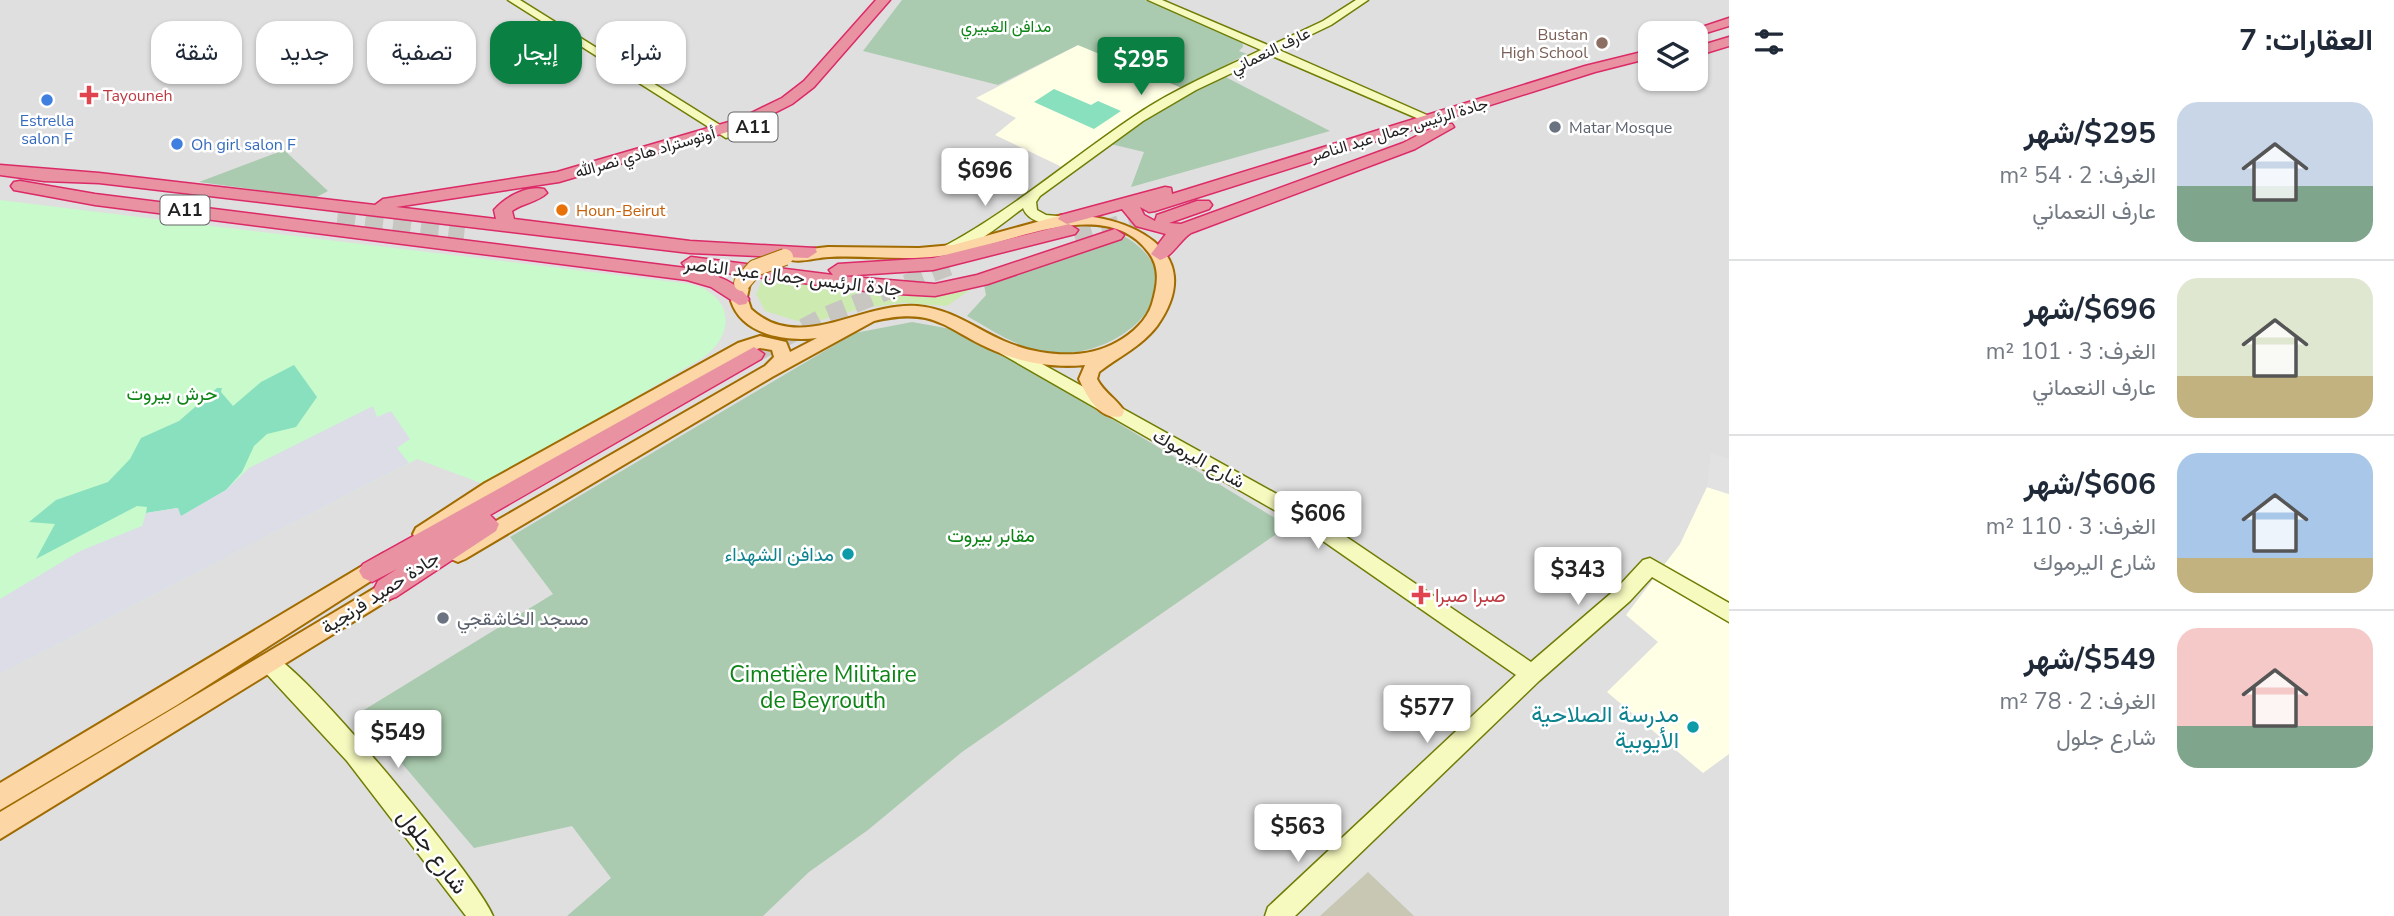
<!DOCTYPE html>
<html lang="ar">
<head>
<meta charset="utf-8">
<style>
	:root { --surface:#fff; --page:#f2f2f3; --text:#1f2937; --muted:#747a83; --line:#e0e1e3; --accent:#0b8043 }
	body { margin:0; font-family:"Nunito Sans",Vazirmatn,sans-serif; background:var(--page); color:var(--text); direction:rtl; height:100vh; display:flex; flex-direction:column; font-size:26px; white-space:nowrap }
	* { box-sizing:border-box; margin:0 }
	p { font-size:23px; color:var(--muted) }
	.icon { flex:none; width:38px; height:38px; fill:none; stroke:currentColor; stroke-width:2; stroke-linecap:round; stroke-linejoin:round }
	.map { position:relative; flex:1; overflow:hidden; direction:ltr }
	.drawer { display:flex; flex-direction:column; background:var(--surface); width:665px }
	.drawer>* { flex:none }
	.banner { position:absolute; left:21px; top:21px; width:665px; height:63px; direction:rtl; display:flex; gap:14px }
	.fabs { position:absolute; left:1638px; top:21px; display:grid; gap:14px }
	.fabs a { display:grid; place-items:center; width:70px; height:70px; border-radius:14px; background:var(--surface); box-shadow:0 2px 5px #0004; font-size:35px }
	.price { position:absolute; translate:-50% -60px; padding:0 16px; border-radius:7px; background:#fff; color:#222; font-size:23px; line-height:46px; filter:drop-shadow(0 2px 4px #0008) }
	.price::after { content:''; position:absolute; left:50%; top:42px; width:21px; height:16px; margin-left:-10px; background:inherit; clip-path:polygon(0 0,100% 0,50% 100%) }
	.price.selected { background:var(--accent); color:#fff }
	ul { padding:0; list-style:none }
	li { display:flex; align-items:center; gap:21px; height:175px; padding:0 21px }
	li+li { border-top:2px solid var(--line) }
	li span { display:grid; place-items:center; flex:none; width:196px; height:140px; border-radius:21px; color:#555 }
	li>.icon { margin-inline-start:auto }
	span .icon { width:84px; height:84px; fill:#fffc; stroke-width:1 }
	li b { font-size:30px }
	h2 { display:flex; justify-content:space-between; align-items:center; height:84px; padding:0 21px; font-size:30px }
	.chip { padding:0 24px; border-radius:21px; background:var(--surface); box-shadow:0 2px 5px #0004; font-size:24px; line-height:63px }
	.chip.selected { background:var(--accent); color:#fff }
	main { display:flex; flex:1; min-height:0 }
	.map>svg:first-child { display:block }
</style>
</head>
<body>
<main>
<section class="drawer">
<h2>العقارات: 7<svg class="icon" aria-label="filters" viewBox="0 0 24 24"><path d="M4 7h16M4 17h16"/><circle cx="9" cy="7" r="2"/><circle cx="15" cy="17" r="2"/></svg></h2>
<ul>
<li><span style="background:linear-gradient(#c9d6e8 60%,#7fa58c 0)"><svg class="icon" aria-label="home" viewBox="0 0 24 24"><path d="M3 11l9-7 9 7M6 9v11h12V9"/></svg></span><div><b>$295/شهر</b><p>الغرف: 2 · 54 m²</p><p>عارف النعماني</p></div></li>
<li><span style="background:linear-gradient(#dfe7d0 70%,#c2b280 0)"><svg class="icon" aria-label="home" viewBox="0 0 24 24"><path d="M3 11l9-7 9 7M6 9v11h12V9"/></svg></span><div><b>$696/شهر</b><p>الغرف: 3 · 101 m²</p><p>عارف النعماني</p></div></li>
<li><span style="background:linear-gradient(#a9c7e8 75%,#c2b280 0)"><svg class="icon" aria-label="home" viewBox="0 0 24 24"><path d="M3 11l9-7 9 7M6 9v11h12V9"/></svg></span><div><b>$606/شهر</b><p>الغرف: 3 · 110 m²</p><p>شارع اليرموك</p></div></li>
<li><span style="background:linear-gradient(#f6c9c9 70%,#7fa58c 0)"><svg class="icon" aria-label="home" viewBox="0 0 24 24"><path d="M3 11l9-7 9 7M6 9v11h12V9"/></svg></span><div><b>$549/شهر</b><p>الغرف: 2 · 78 m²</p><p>شارع جلول</p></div></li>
</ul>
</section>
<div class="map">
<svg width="1729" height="916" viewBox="0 0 1729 916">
	<rect width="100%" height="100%" fill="#f2efe9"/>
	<path fill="#e0dfdf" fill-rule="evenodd" d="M0,0H1729V916H0ZM1650,33H1696V79H1650Z"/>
	<path fill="#ffffe5" d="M1078,45L1182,88L1062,167L995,135L1016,118L976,98Z
		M1707,487L1729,494V754L1703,773L1607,692L1658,642L1626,615L1680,544Z"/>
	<path fill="#c7c7b4" d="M1368,872L1414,916H1320Z"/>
	<path fill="#cdebb0" d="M764,275L974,287L947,306L903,303L863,308L807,324L765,311L756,294Z"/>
	<path fill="#aacbaf" d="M902,0H1145L1242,39L1243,47L1239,51L1247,54L1214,71L1330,131L1131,187L1144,152L1098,141L1182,88L1078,45L998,85L863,51Z
		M284,150L328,191L315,198L199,182Z
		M1124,236C1205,284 1122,358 1055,353C1022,351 995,332 967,316L986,295L984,285Z
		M912,322L968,332L1288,526L962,752L868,830L809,872L763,916H567L611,878L572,826L474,848L359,713L553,594L510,537L855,333Z"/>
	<path fill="#c8facc" d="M0,200L690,284C732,294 737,332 704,357L486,485L417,459L0,674Z"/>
	<path fill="#88e0be" d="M1054,89L1091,105L1098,101L1121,111L1094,129L1034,102Z
		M294,365L317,397L296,427L267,434L254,446L242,472L226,490L180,517L177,508L146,513L147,507L137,506L36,559L55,524L29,522L56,500L108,482L130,459L141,438L179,421L217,388H222L221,392L233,406L261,382Z"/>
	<path fill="#e2e2e2" d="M1711,452L1729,459V494L1707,487Z"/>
	<path fill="#dddde8" d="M373,406L377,417L391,411L410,439L397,448L409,463L0,674V599L80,551L142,526L146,513L178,508L181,516L226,490L249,468Z"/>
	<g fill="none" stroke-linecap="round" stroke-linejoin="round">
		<path stroke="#c8c6c1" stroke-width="18" stroke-dasharray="18 10" stroke-linecap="butt" d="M337,221L464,236
			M1075,238L1156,213
			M754,354L827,315L953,265"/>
		<g stroke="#707d05" stroke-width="3">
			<path id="secondary" d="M508,0H520L736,135L726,138Z
				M1148,0H1162L1270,46L1323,21L1356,0H1368L1331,25L1279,50L1436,119L1426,122L1270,55L1196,90L1143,121L1040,196L1036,202L1037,210L1046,215L1067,217V223C1052,226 1029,224 1023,208C1007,220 963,257 943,253V247C1011,211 1069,160 1133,117C1172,90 1218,71 1261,50Z
				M1006,344L1311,513L1531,662L1616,589L1643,560L1650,558L1729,603V622L1652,577L1630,601L1539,681L1295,916H1265L1268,907L1516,675L1297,523L1000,353L998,349Z
				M270,654C305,667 477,877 493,916H466L347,761L263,670L260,663L263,656Z"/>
		</g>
		<g stroke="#a06b00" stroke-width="4">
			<path id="primary" d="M1062,215C1126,213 1211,250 1157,326C1142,346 1118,357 1099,372L1097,379C1104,393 1116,398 1124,411L1122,416C1100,422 1086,395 1079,379L1085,365C1054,368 1023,363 995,351C945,330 937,306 874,321L772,377L465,559L458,562L451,559L448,553L451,547L765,366L774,357L772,350L760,348L750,351L499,495L430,540L423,542L416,540L413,534L416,528L485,483L738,343L760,336L786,342L790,352L817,338C786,342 742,335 731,301L736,279H748L750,283L747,297L751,309C800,354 861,302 917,306C952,309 974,328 1004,341C1038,356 1084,361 1117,342C1132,334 1147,320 1152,304C1157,287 1161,269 1149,253C1104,190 999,250 940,256C903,261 866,255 829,257C817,257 793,266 784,256L792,251L828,247L919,248L953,245Z
				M384,553L391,556L395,562L391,568L177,705L0,810V783Z
				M400,573L408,576L411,582L408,588L0,839V812Z"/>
		</g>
		<g stroke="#dc2a67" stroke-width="3">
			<path id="highway" d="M876,0H890L814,87L792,104L751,125L559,182L396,207L496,219L494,210C505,197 527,185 544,189L547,193C538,202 523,203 512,211L514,219L690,241L815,248L817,252L808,258L690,253L99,183L44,181L0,175V165L99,173L375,205L383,199L557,172L739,119L782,98L804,81Z
				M1729,18V26L1696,36V33H1684Z
				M1729,37V46L1696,56V47Z
				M1650,50V58L1595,72L1155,211L1149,212L1140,207L1144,215L1155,221L1157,215L1197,201H1209L1212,205L1209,209L1169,223L1181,224L1403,143L1440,124H1452L1454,127L1415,149L1191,233C1180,240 1172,257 1160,260L1151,254L1166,234L1136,226L1122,209L1067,224L1058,219L1061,215L1165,187L1171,188L1172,194L1585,66Z
				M20,181L95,194L686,268L682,263L691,257L833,275L829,270L838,264L933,258L1069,224L1078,230L1075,234L933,270L841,276L935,284L977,275L1115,229L1124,235L1121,239L988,284L935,296L881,293L695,269C714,275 737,281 749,299L746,304L739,305L711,287L687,280L95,205L14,190L11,186L14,182Z
				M754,347L764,354L761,359L490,515L499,524L496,531L396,597L387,600L378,597L374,589L378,581L397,569L372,582L363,578L359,571L363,564Z"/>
		</g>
		<use href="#secondary" fill="#f7fabf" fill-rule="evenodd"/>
		<use href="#primary" fill="#fcd6a4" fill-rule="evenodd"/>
		<use href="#highway" fill="#e892a2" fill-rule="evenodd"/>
		<g stroke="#a06b00" stroke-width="18" stroke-linecap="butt">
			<path id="primary-bridge" d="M742,283L755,268L785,257"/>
		</g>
		<use href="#primary-bridge" stroke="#fcd6a4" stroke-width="16"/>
	</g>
	<circle fill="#8d6e63" stroke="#fff" stroke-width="2.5" cx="1602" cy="43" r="7"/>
	<g fill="#e0444e" stroke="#fff" stroke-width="2.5">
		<path d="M85.5 84.5h7v7h7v7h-7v7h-7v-7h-7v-7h7z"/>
		<path d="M1417.5 584.5h7v7h7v7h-7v7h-7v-7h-7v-7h7z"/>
	</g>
	<g fill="#3f7fe0" stroke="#fff" stroke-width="2.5">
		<circle cx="47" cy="100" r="7"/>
		<circle cx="177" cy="144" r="7"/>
	</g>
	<g fill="#6b7280" stroke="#fff" stroke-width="2.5">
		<circle cx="1555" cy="127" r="7"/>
		<circle cx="443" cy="618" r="7"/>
	</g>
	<circle fill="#e8710a" stroke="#fff" stroke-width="2.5" cx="562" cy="210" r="7"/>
	<g fill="#0f9aa8" stroke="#fff" stroke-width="2.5">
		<circle cx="848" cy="554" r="7"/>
		<circle cx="1693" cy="727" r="7"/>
	</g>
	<g text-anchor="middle" stroke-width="5" stroke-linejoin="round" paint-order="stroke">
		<g font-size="16" fill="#0c8416" stroke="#fff">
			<text x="1006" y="32">مدافن الغبيري</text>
		</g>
		<g font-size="16" fill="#785e54" stroke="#fff" text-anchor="end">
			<text x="1588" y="40">Bustan<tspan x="1588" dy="18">High School</tspan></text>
		</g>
		<g font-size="16" fill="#222" stroke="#fff">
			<text transform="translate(1270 50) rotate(-26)" y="6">عارف النعماني</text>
			<text transform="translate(1399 129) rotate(-17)" y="6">جادة الرئيس جمال عبد الناصر</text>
			<text transform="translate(645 152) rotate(-16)" y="6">أوتوستراد هادي نصرالله</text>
		</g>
		<g font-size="16" fill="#be3a42" stroke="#fff" text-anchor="start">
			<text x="103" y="101">Tayouneh</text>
		</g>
		<g font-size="16" fill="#366cbe" stroke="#fff">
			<text x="47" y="126">Estrella<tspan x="47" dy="18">salon F</tspan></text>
			<text x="191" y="150" text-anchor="start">Oh girl salon F</text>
		</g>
		<g font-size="16" fill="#5b616d" stroke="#fff" text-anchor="start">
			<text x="1569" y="133">Matar Mosque</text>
		</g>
		<g font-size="16" fill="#c56008" stroke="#fff" text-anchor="start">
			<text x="576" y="216">Houn-Beirut</text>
		</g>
		<g fill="#fff" stroke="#646464" stroke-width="2">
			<rect x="728.5" y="112.5" width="49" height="29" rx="5"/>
			<rect x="160.5" y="195.5" width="49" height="29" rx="5"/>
		</g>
		<g font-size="18" font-weight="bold" fill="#222">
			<text x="753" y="133">A11</text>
			<text x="185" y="216">A11</text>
		</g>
		<g font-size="19" fill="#222" stroke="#fff">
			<text transform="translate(793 276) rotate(7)" y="7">جادة الرئيس جمال عبد الناصر</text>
			<text transform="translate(1199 458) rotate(29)" y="7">شارع اليرموك</text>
			<text transform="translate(380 592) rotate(-33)" y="7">جادة حميد فرنجية</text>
		</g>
		<g font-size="19" fill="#0c8416" stroke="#fff">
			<text x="172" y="400">حرش بيروت</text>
			<text x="991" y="542">مقابر بيروت</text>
		</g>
		<g font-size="19" fill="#0d838f" stroke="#fff" text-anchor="end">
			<text x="834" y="561">مدافن الشهداء</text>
		</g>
		<g font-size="19" fill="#be3a42" stroke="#fff" text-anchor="start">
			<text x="1435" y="602">صبرا صبرا</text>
		</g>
		<g font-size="19" fill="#5b616d" stroke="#fff" text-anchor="start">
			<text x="457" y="625">مسجد الخاشقجي</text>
		</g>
		<g font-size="23" fill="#0c8416" stroke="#fff">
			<text x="823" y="682">Cimetière Militaire<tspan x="823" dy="26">de Beyrouth</tspan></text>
		</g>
		<g font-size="23" fill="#0d838f" stroke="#fff" text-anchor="end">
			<text x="1679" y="722">مدرسة الصلاحية<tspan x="1679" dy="26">الأيوبية</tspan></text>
		</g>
		<g font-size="23" fill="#222" stroke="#fff">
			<text transform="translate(433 851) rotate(53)" y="8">شارع جلول</text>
		</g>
	</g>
</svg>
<div class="fabs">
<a><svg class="icon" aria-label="layers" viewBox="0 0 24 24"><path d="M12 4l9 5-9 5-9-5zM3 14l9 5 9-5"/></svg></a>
</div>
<b class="price selected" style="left:1141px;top:97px">$295</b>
<b class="price" style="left:985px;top:208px">$696</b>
<b class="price" style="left:1318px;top:551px">$606</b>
<b class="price" style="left:1578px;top:607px">$343</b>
<b class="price" style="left:1427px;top:745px">$577</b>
<b class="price" style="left:398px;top:770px">$549</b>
<b class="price" style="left:1298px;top:864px">$563</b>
<div class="banner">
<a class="chip">شراء</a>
<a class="chip selected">إيجار</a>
<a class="chip">تصفية</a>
<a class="chip">جديد</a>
<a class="chip">شقة</a>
</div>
</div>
</main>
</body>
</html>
